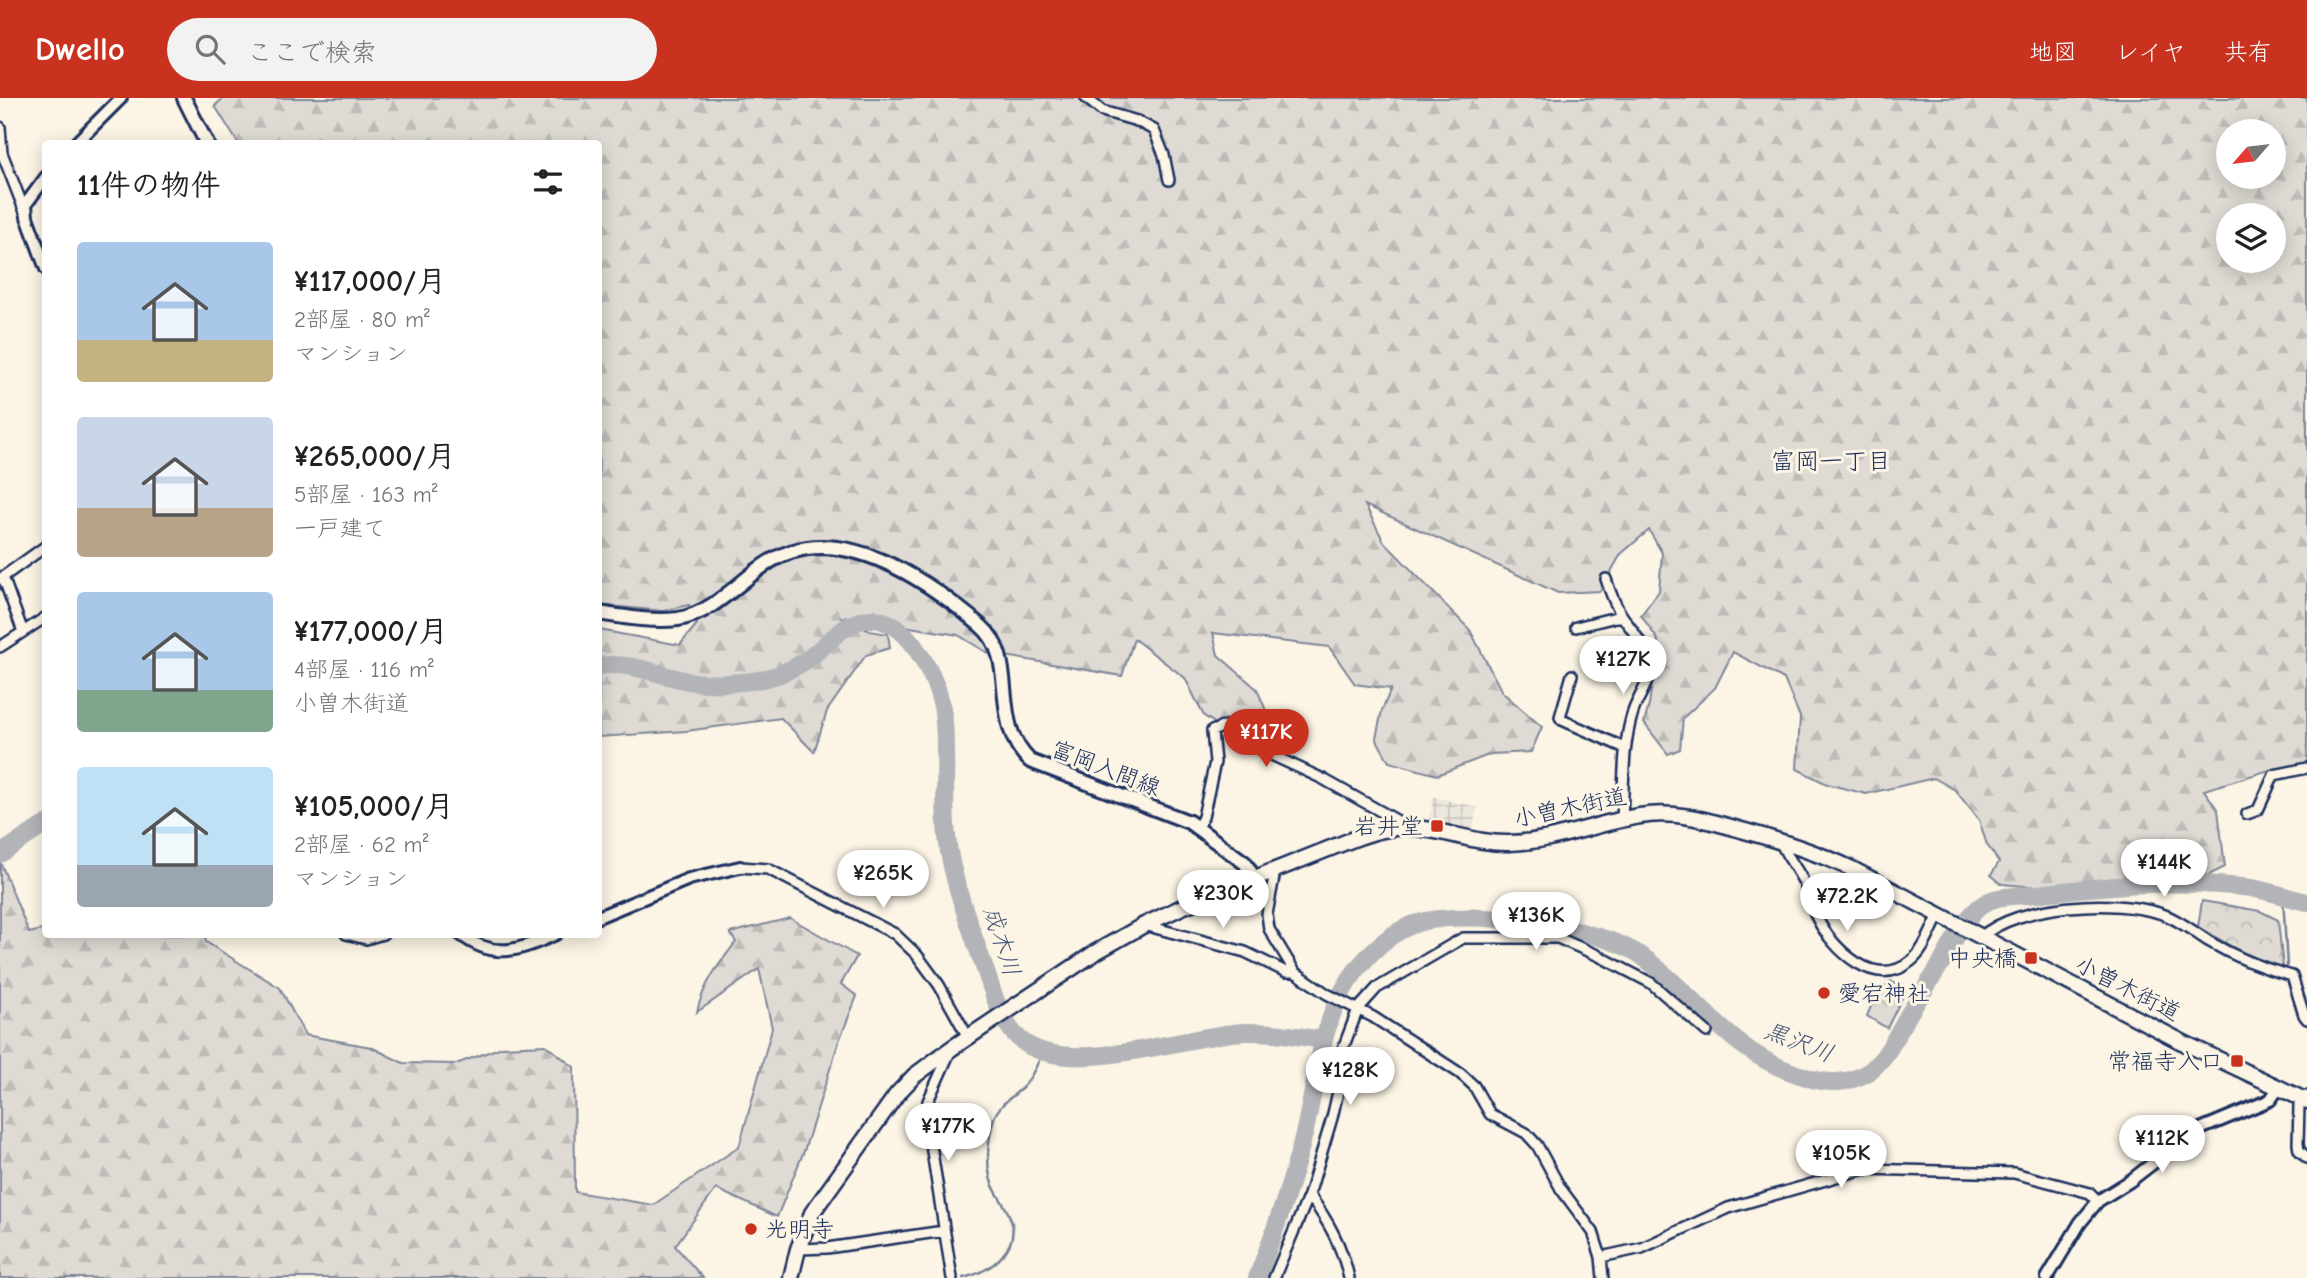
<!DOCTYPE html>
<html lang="ja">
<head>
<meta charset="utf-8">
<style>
	:root { --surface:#fff; --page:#f2f2f2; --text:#222; --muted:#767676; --accent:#c8321e }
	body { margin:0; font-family:"Comic Neue","Klee One",sans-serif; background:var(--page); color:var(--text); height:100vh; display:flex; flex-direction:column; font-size:26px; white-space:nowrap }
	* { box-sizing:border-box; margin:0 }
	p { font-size:23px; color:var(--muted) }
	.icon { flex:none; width:38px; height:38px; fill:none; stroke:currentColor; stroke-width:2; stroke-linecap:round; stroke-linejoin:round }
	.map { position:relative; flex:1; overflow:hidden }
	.sheet { position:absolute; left:42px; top:42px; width:560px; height:798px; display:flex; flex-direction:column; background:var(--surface); border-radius:7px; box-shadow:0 4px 18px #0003 }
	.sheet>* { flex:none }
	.needle { width:46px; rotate:242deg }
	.tools { position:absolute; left:2216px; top:21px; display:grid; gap:14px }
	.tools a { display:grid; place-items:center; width:70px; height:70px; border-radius:50%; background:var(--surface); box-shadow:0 4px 18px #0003; font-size:35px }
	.price { position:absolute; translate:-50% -60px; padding:0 16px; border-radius:24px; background:#fff; color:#222; font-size:23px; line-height:46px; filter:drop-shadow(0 2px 4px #0008) }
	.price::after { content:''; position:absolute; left:50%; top:42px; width:21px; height:16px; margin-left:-10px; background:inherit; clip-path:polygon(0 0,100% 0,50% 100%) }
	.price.active { background:var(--accent); color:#fff }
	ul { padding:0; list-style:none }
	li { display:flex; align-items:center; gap:21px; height:175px; padding:0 35px }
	li span { display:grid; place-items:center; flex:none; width:196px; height:140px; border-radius:7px; color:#555 }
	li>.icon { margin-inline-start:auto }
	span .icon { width:84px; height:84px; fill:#fffc; stroke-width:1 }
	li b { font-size:30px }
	h2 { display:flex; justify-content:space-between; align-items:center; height:84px; padding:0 35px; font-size:30px }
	header { display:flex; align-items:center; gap:42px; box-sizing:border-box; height:98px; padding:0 35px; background:var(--accent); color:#fff }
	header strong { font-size:33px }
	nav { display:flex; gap:38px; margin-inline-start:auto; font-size:24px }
	.search { width:490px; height:63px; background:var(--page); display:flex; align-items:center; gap:18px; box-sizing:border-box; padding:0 24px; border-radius:38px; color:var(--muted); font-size:26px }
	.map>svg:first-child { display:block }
</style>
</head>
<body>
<header>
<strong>Dwello</strong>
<div class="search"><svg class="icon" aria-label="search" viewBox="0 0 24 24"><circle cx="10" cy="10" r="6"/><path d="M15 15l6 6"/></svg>ここで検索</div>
<nav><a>地図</a><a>レイヤ</a><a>共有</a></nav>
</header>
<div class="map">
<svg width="2307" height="1180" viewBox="0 0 2307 1180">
	<defs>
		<pattern id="industrial-grid" width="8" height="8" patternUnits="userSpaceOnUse" patternTransform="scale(1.75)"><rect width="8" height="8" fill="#ece7dc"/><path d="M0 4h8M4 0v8" fill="none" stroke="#cac6bf"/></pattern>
		<pattern id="forest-firs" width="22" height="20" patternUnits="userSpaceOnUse" patternTransform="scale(1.75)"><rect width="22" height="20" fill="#dfdbd4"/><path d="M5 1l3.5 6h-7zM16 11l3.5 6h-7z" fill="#bfbcb8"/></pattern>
		<pattern id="park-crowns" width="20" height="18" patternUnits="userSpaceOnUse" patternTransform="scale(1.75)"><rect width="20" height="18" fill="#dfdbd4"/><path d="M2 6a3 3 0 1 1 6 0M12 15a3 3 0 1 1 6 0" fill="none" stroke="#bfbcb8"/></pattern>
	</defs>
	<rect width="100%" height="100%" fill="#fcf5e5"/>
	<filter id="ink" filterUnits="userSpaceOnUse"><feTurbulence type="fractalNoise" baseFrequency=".0143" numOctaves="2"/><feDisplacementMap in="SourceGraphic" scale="14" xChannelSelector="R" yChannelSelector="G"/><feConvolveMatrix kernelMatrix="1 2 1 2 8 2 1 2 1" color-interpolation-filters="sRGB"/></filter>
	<g filter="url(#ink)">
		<path fill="url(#industrial-grid)" d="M1434,699L1477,709L1472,734L1428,724Z"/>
		<path fill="url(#forest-firs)" stroke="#7d8599" stroke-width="2" fill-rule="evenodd" d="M223,0H2307V675L2276,670L2204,692L2218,712L2225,769L2195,784L2047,790L2002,786L1991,777L1999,764L1987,747L1979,722L1955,692L1934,680L1866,696L1827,686L1797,671L1800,619L1784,581L1733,554L1715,590L1683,620L1680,651L1668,656L1644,625L1649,607L1658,542L1641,517L1659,493L1662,455L1649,432L1621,456L1600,493L1558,495L1365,407L1384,444L1470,532L1502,594L1542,629L1531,654L1491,656L1437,677L1389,664L1376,640L1382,612L1391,591L1355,586L1329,549L1213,535L1218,557L1257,591L1272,627L1268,643L1251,649L1204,618L1185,580L1134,541L1122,578L988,555L958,537L910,529L872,515L842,520L870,533L888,536L890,550L866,557L827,613L814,654L781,620L686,633L599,639V532L680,547L697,526L689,507L663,513L599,507L598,46L238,45L215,8ZM2228,33H2273V79H2228ZM2228,117H2273V163H2228Z
			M0,763L29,835L45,831L46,836L205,837L206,844L280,890L305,937L371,949L403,965L456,966L502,949L546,947L574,969L575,1094L653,1107L739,1049L772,930L759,871L697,914C703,886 718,867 736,844L730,835L790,820L857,858L841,886L857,898L839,943L804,1053L777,1119L716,1091L675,1148L703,1180H0Z"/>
		<path fill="url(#park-crowns)" stroke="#7d8599" stroke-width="2" d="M2202,803L2260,813L2278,822L2283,870L2259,864L2198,829Z
			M1891,883L1906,892L1887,930L1867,918L1876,896Z"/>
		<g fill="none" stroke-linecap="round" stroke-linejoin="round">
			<path stroke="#767f94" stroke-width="2.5" d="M2283,798L2287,869
				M2288,882L2299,916
				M963,1180C992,1174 1023,1148 1009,1117C1004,1104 993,1093 990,1079C986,1061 989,1038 994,1020C999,1006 1013,999 1023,989C1032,980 1038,964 1044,952"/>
			<path stroke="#b2b4b8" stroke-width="18" d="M598,568C631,563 657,577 688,583C705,586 723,586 741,584C763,583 784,576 802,565C824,552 845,519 874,521C891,523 903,533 913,546C925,563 936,584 941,604C945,619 945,636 945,652C946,687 943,724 950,759C958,799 974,839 987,877C995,901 1003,931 1026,946C1078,978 1183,938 1243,934C1270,933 1296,938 1323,942
				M0,756L46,726
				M1257,1180C1275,1133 1292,1085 1304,1036C1317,984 1319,930 1348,884C1364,860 1384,838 1412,827C1460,808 1602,828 1643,859C1698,899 1729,954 1797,976C1814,982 1827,986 1846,983C1855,981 1865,977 1872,971C1890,956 1899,931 1912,911C1922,895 1933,879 1943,862C1954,843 1965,818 1985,805C1997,798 2014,798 2028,797C2101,788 2177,780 2251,790C2270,793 2289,800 2307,804"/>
			<g stroke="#1b2f5e" stroke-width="14">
				<path id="minor" d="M1086,0L1102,13L1137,23L1154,32L1164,57L1169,82
					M0,29L2,55L25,114
					M3,479L23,534
					M0,481L46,448
					M1606,481C1610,494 1614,505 1621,516C1632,533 1646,547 1649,568C1651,584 1637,600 1633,614C1622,648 1624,686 1622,722
					M1576,529L1616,519H1623
					M0,549L46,519
					M1572,577L1560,619L1562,622L1625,650
					M2247,716L2258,712L2274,677L2307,670
					M1198,729L1203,719L1215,664L1212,633L1225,628L1233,630L1261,652L1323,681L1396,722L1400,730
					M1780,743C1786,758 1797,770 1804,785C1810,796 1811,809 1817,820C1833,852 1876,893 1911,863C1924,853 1931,832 1939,817
					M740,769L768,771L895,836L917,857L939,887L968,939
					M1272,773L1274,779L1267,816L1269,831L1295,874L1327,896L1373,919L1461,976L1474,988L1490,1016L1526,1035L1537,1047L1561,1091L1593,1134L1601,1159L1603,1180
					M1144,827L1245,854L1286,874H1295
					M346,836L366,841L383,836
					M1981,839C2018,806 2116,800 2162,816C2178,821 2194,834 2208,843C2235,859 2261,870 2292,878L2304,917L2307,921
					M950,954L928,1003L927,1022L952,1180
					M2306,998L2299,1007L2298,1046L2299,1052L2307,1060
					M1309,1097L1332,1020L1340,985L1342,953L1358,911L1377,890L1463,840H1558L1597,857L1651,885L1707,934
					M798,1151L827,1150L944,1133
					M1601,1159L1642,1150L1728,1110L1864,1071L2014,1075L2090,1095L2098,1103
					M1274,1180L1309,1097C1329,1124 1342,1148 1349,1180"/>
			</g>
			<g stroke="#1b2f5e" stroke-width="16">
				<path id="tertiary" d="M75,46L121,0
					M46,79L26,106L27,119L46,171
					M598,819L689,781L740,769
					M460,836C495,863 520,852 556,836
					M2047,1180L2080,1125L2098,1103L2130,1083L2193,1034L2270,1002L2278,991"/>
			</g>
			<g stroke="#1b2f5e" stroke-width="18">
				<path id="secondary" d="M184,0L207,46
					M598,515C624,519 652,524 678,521C711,516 737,486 763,468C834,417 926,481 981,528C1020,562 988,623 1030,663L1189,724L1245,765L1254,780"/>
			</g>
			<g stroke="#1b2f5e" stroke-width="19">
				<path id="primary" d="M791,1180L798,1151L812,1115L897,996L914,978L952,950L1096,854L1144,827L1182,809L1351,742C1372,734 1392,728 1414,730C1446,732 1477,746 1509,745C1554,744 1596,725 1640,718C1676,712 1710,723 1745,733C1781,743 1816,754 1850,770L2182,944L2307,1003"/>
			</g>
			<use href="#minor" stroke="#fcf5e5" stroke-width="9"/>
			<use href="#tertiary" stroke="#fcf5e5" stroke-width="10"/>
			<use href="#secondary" stroke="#fcf5e5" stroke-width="12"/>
			<use href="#primary" stroke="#fcf5e5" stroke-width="14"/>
		</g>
	</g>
	<g fill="#c8321e" stroke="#fcf5e5" stroke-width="2.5">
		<rect x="1430" y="721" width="14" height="14" rx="3.5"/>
		<rect x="2024" y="853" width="14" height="14" rx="3.5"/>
		<circle cx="1824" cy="895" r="7"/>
		<rect x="2230" y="956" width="14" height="14" rx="3.5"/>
		<circle cx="751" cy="1131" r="7"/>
	</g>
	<g text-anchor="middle" stroke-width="6" stroke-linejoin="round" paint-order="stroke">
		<g font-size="23" fill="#1b2f5e" stroke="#fcf5e5">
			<text transform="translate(1106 670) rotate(21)" y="8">富岡入間線</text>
			<text transform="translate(1570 709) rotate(-12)" y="8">小曽木街道</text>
			<text transform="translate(2128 890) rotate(27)" y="8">小曽木街道</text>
		</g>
		<g font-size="23" fill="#1b2f5e" stroke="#fcf5e5" text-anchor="end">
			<text x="1423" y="736">岩井堂</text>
			<text x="2017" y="868">中央橋</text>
			<text x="1838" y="903" text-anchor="start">愛宕神社</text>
			<text x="2223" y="971">常福寺入口</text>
			<text x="765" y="1139" text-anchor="start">光明寺</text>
		</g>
		<g font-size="24" fill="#1b2f5e" stroke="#fcf5e5">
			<text x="1831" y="371">富岡一丁目</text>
		</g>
		<g font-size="24" font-style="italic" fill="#485779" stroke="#fcf5e5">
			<text transform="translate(1002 843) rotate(72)" y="8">成木川</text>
			<text transform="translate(1799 944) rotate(21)" y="8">黒沢川</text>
		</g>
	</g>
</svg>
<div class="tools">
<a><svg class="needle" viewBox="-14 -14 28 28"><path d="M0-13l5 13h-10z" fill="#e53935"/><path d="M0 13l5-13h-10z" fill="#767676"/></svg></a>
<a><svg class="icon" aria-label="layers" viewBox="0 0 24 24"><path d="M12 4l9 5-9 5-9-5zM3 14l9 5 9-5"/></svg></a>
</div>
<b class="price" style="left:1623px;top:598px">¥127K</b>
<b class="price active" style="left:1266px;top:671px">¥117K</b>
<b class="price" style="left:2164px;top:801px">¥144K</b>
<b class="price" style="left:883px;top:812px">¥265K</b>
<b class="price" style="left:1223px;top:832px">¥230K</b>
<b class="price" style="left:1847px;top:835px">¥72.2K</b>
<b class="price" style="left:1536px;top:854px">¥136K</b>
<b class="price" style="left:1350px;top:1009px">¥128K</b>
<b class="price" style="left:948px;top:1065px">¥177K</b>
<b class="price" style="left:2162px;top:1077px">¥112K</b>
<b class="price" style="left:1841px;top:1092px">¥105K</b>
<section class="sheet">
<h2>11件の物件<svg class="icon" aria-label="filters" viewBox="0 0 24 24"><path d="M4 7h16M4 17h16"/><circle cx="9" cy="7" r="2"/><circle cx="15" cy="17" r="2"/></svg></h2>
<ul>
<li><span style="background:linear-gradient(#a9c7e8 70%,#c2b280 0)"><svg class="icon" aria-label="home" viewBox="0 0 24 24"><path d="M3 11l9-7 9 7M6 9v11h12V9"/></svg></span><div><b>¥117,000/月</b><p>2部屋 · 80 m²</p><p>マンション</p></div></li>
<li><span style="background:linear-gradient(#c9d6e8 65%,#b9a48a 0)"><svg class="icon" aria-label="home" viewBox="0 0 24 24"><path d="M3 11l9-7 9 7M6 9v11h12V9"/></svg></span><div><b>¥265,000/月</b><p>5部屋 · 163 m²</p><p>一戸建て</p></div></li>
<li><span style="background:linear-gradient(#a9c7e8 70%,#7fa58c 0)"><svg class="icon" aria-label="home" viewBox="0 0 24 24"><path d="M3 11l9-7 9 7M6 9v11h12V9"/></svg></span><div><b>¥177,000/月</b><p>4部屋 · 116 m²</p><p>小曽木街道</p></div></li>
<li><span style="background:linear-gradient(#bfe0f5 70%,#9aa5b1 0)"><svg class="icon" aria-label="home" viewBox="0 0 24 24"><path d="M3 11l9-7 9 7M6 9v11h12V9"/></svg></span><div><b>¥105,000/月</b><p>2部屋 · 62 m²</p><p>マンション</p></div></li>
</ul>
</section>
</div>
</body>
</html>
